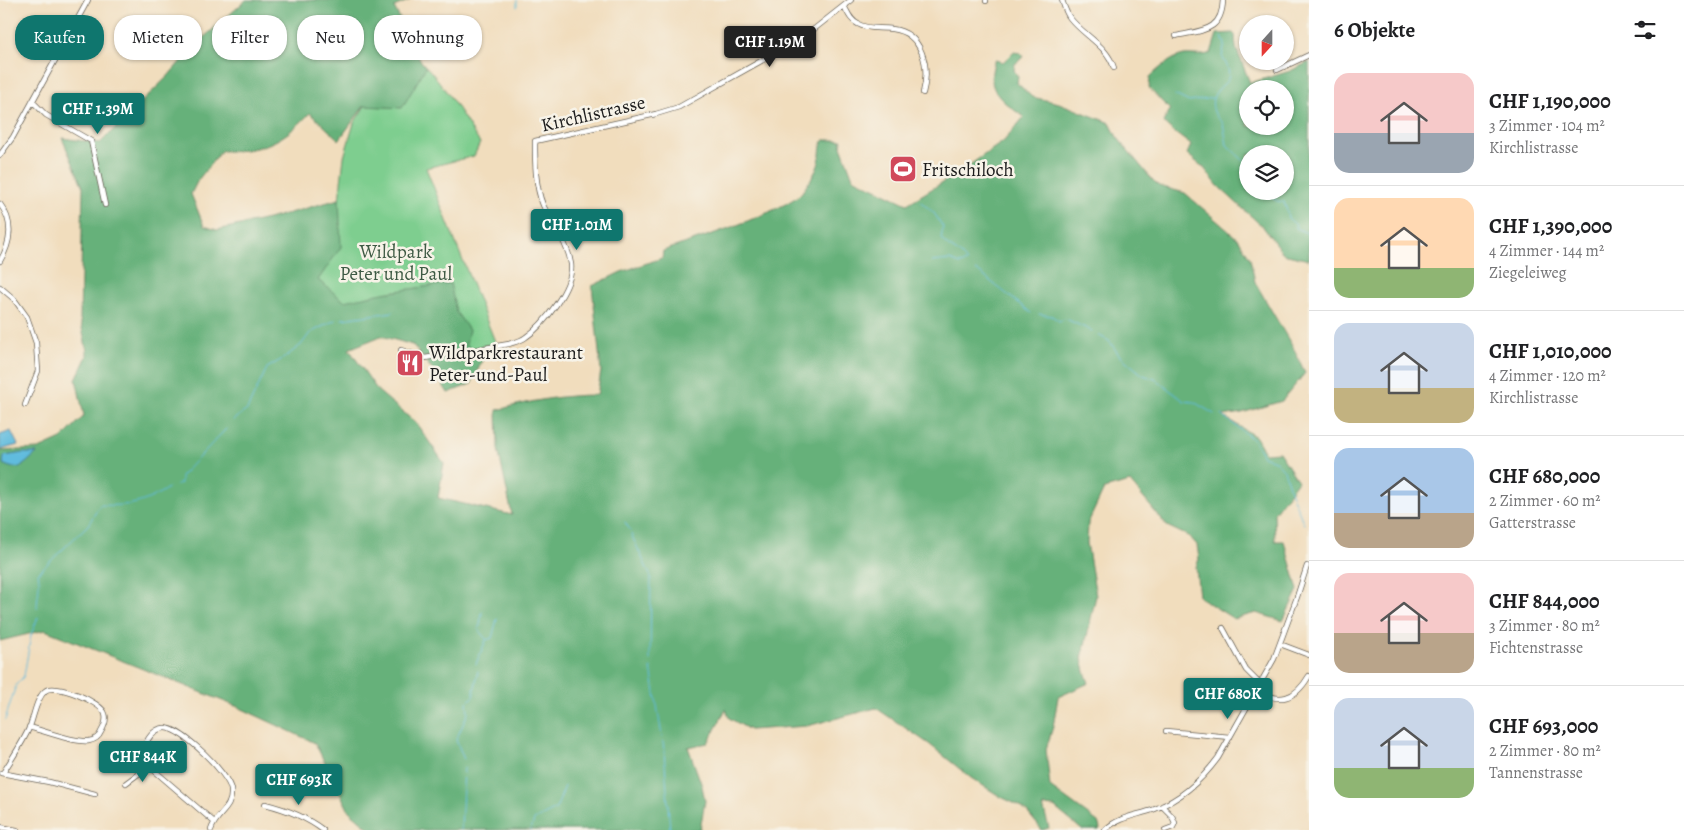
<!DOCTYPE html>
<html lang="de">
<head>
<meta charset="utf-8">
<style>
	:root { --surface:#fff; --page:#f6f6f6; --text:#202124; --muted:#757577; --line:#e0e0e0; --accent:#0f766e }
	body { margin:0; font-family:Alegreya,serif; background:var(--page); color:var(--text); height:100vh; display:flex; flex-direction:column; font-size:19px; white-space:nowrap }
	* { box-sizing:border-box; margin:0 }
	p { font-size:16px; color:var(--muted) }
	.icon { flex:none; width:28px; height:28px; fill:none; stroke:currentColor; stroke-width:2; stroke-linecap:round; stroke-linejoin:round }
	.map { position:relative; flex:1; overflow:hidden }
	.side { display:flex; flex-direction:column; background:var(--surface); width:375px }
	.side>* { flex:none }
	.top-card { position:absolute; left:15px; top:15px; width:475px; height:45px; display:flex; gap:10px }
	.needle { width:32px; rotate:201deg }
	.fabs { position:absolute; left:1239px; top:15px; display:grid; gap:10px }
	.fabs a { display:grid; place-items:center; width:55px; height:55px; border-radius:50%; background:var(--surface); box-shadow:0 1px 4px #0004; font-size:25px }
	.price { position:absolute; translate:-50% -42px; padding:0 11px; border-radius:5px; background:var(--accent); color:#fff; font-size:16px; line-height:32px; filter:drop-shadow(0 1px 2px #0008) }
	.price::after { content:''; position:absolute; left:50%; top:30px; width:15px; height:11px; margin-left:-8px; background:inherit; clip-path:polygon(0 0,100% 0,50% 100%) }
	.price.selected { background:#222; color:#fff }
	ul { padding:0; list-style:none }
	li { display:flex; align-items:center; gap:15px; height:125px; padding:0 25px }
	li+li { border-top:1px solid var(--line) }
	li span { display:grid; place-items:center; flex:none; width:140px; height:100px; border-radius:15px; color:#555 }
	li>.icon { margin-inline-start:auto }
	span .icon { width:60px; height:60px; fill:#fffc; stroke-width:1 }
	li b { font-size:21px }
	h2 { display:flex; justify-content:space-between; align-items:center; height:60px; padding:0 25px; font-size:21px }
	.tag { padding:0 18px; border-radius:20px; background:var(--surface); box-shadow:0 1px 4px #0004; font-size:18px; line-height:45px }
	.tag.selected { background:var(--accent); color:#fff }
	main { display:flex; flex:1; min-height:0 }
	.map>svg:first-child { display:block }
</style>
</head>
<body>
<main>
<div class="map">
<svg width="1309" height="830" viewBox="0 0 1309 830">
	<rect width="100%" height="100%" fill="#f7f3e8"/>
	<filter id="ink" filterUnits="userSpaceOnUse"><feTurbulence type="fractalNoise" baseFrequency=".02" numOctaves="2"/><feDisplacementMap in="SourceGraphic" scale="10" xChannelSelector="R" yChannelSelector="G"/><feConvolveMatrix kernelMatrix="1 2 1 2 8 2 1 2 1" color-interpolation-filters="sRGB"/></filter>
	<filter id="wash" filterUnits="userSpaceOnUse"><feTurbulence type="fractalNoise" baseFrequency=".0096" numOctaves="4" result="noise"/><feDisplacementMap in="SourceGraphic" scale="20" xChannelSelector="R" yChannelSelector="G"/><feGaussianBlur stdDeviation="1.12" result="paint"/><feColorMatrix in="noise" values="0 0 0 0 0 0 0 0 0 0 0 0 0 0 0 0 0 1.4 0 .05"/><feComposite in="paint" operator="in"/></filter>
	<g filter="url(#wash)">
		<rect width="100%" height="100%" fill="#f1ddbd"/>
		<path fill="#7ece8f" stroke="#4d7556" d="M413,57C435,67 465,121 480,143L474,156L426,168L496,344L482,346L483,359L471,384L448,393L424,349L382,335L320,294L312,271L339,200L344,157L354,123L372,95Z"/>
		<path fill="#66b17a" stroke="#41664b" fill-rule="evenodd" d="M246,0H410L394,7L421,61L426,67L402,108L364,106L339,140L310,113C283,142 261,152 221,151L198,180L191,194L204,226L217,230L268,219L339,199L341,247L318,280L344,301L383,293L450,283L456,312L469,330L466,344L483,359L471,384L448,393L438,377L413,345L381,336L349,349L378,391L416,423L444,463L438,498L512,515L498,449L497,410C531,401 561,395 597,395L601,371L592,286L621,272L662,258L663,251C691,241 787,211 802,192C808,184 817,171 819,162C821,154 819,146 824,140H842L841,146L853,178L907,204L958,173L1004,141L1024,117C1002,101 984,91 995,60L1003,62L1013,52L1021,53L1023,57L1015,64L1014,70L1018,77L1017,83L1032,97L1059,103L1110,123L1117,137L1149,176L1159,186L1185,193L1239,240L1250,258L1255,282L1295,351L1305,373L1282,401L1242,413L1223,416L1256,437L1265,453L1279,452L1298,481L1274,513L1275,541H1284L1298,590L1283,621L1256,613L1234,619L1199,597L1196,567L1199,559L1197,545L1190,537L1167,526L1130,482L1104,489L1088,523L1087,543L1096,596L1082,658L1085,672L1089,683L1058,697L1053,727L1046,749L1050,787L1098,822L1100,828L1099,830H1082L1054,807L1043,806L1049,828L1042,830L1028,813L1020,806L1001,797L971,778L929,744L876,708L807,726L750,730L729,718L726,709L708,743L688,747L702,786L705,801L700,830H371L349,811L315,743L238,707L45,630L0,641V451L39,449L61,439L84,416L76,379L87,356V351L80,319L83,187L62,138L100,143L169,75L193,47Z
			M1233,33L1235,35L1236,48L1250,83L1290,71L1309,62V260L1283,254L1264,228L1218,186L1204,168L1187,154L1191,145L1175,133L1163,122L1170,110L1149,88L1150,77C1158,69 1172,57 1184,55C1193,54 1201,57 1211,53L1217,34ZM1248,89H1285V126H1248ZM1248,154H1285V191H1248Z"/>
		<path fill="#61bcde" stroke="#3e6c7d" d="M11,431L18,445L0,450V435Z
			M23,453H37C24,464 20,473 3,464L4,456Z"/>
		<g fill="none" stroke-linecap="round" stroke-linejoin="round">
			<path stroke="#61bcde" stroke-width="1" d="M517,7V0
				M1222,37L1225,44L1222,56C1225,62 1231,71 1228,79C1226,83 1220,87 1217,91C1209,101 1212,115 1223,123L1227,145L1246,163L1248,168
				M1175,95L1189,102L1213,98
				M1262,191L1277,201L1284,202L1287,211L1288,218L1296,225V228L1307,233L1309,240
				M921,202L934,213L943,227L941,239C950,250 958,249 967,262L960,264L950,260L932,262
				M976,270L1031,313
				M1039,314L1052,316L1059,321L1066,319L1092,331
				M342,319L393,312
				M1098,335L1109,341L1120,356L1143,375L1155,379L1184,401L1194,402L1214,414
				M1222,415L1254,440L1263,456L1277,462L1284,470L1291,493L1304,524
				M233,420L247,410L267,368L284,358L301,345L310,333L335,320
				M177,485L181,483V476L226,429
				M625,522L630,530
				M631,534L651,577L650,660
				M37,608C37,595 41,585 38,573L88,525L100,505C130,506 142,505 168,488
				M482,612L479,631L486,639
				M476,664L486,640L492,638L497,619
				M651,668L664,749
				M5,720L16,685L24,676L31,635L38,617
				M664,751L670,830
				M464,759L456,740L468,713L467,702L473,697L478,671
				M461,830L464,768
				M531,830L534,820L556,809L565,786"/>
		</g>
	</g>
	<g filter="url(#ink)">
		<g fill="none" stroke-linecap="round" stroke-linejoin="round">
			<g stroke="#676054" stroke-width="6">
				<path id="street" d="M986,0V1
					M1062,0C1064,6 1066,13 1070,18C1084,36 1107,45 1114,68
					M844,6C848,13 850,20 858,24C868,30 881,27 892,29C923,33 930,67 923,93
					M1176,36C1202,30 1222,32 1223,0
					M1277,70L1309,55
					M32,101L46,115L91,141L105,205
					M0,155L13,137L88,0
					M0,204C14,222 11,243 0,261
					M0,287L14,299L27,317L36,343L38,371L25,405
					M401,350L425,358L509,344C515,342 521,341 526,337C544,325 574,286 571,264C568,243 552,224 543,205C535,186 535,161 535,141L656,114L679,107L804,37L851,0
					M1223,628L1246,670L1260,684
					M1280,644L1309,655
					M1257,690C1279,704 1295,700 1309,676
					M1166,731L1230,737
					M1,773L49,782L95,794
					M3,773C12,758 23,743 30,726C34,716 36,699 45,691C54,682 102,702 105,714C107,720 104,727 101,732C99,737 95,740 89,741C76,743 44,731 29,727
					M126,783L149,766
					M265,804C285,809 306,817 323,830
					M1162,806L1172,816L1175,823L1173,827L1165,830
					M0,827L17,830
					M211,830C216,813 233,810 231,790C229,774 182,728 165,728C157,728 151,734 147,741C142,750 145,757 149,766L213,821
					M1105,830C1119,816 1137,816 1155,809C1181,799 1201,781 1218,758L1274,659L1297,597L1307,566"/>
			</g>
			<use href="#street" stroke="#fff" stroke-width="4.5"/>
		</g>
	</g>
	<defs>
		<g id="stadium-square" transform="scale(1.4375)"><rect x="-9" y="-9" width="18" height="18" rx="4" fill="#d1495b" stroke="#f7f3e8"/><path d="M0-5a6.5 5 0 1 0 0 10a6.5 5 0 1 0 0-10ZM-3.5-1.8h7v3.6h-7Z" fill="#fff"/></g>
		<g id="restaurant-square" transform="scale(1.4375)"><rect x="-9" y="-9" width="18" height="18" rx="4" fill="#d1495b" stroke="#f7f3e8"/><path d="M-5-6h1v4h1v-4h1v4h1v-4h1v5L-1.5 .5V6h-2V.5L-5-1ZM5-6V6H3V1.5H1.5Q1.5-4 5-6Z" fill="#fff"/></g>
	</defs>
	<g fill-rule="evenodd">
		<use href="#stadium-square" x="903" y="169"/>
		<use href="#restaurant-square" x="410" y="363"/>
	</g>
	<g text-anchor="middle" stroke-width="5" stroke-linejoin="round" paint-order="stroke">
		<g font-size="19" fill="#1c1c1c" stroke="#f7f3e8">
			<text transform="translate(593 113) rotate(-13)" y="7">Kirchlistrasse</text>
		</g>
		<g font-size="19" fill="#1c1c1c" stroke="#f7f3e8" text-anchor="start">
			<text x="922" y="176">Fritschiloch</text>
			<text x="429" y="359">Wildparkrestaurant<tspan x="429" dy="22">Peter-und-Paul</tspan></text>
		</g>
		<g font-size="19" fill="#3e5a44" stroke="#f7f3e8">
			<text x="396" y="258">Wildpark<tspan x="396" dy="22">Peter und Paul</tspan></text>
		</g>
	</g>
</svg>
<div class="fabs">
<a><svg class="needle" viewBox="-14 -14 28 28"><path d="M0-13l5 13h-10z" fill="#e53935"/><path d="M0 13l5-13h-10z" fill="#757577"/></svg></a>
<a><svg class="icon" aria-label="locate" viewBox="0 0 24 24"><circle cx="12" cy="12" r="6"/><path d="M12 2v4M12 18v4M2 12h4M18 12h4"/></svg></a>
<a><svg class="icon" aria-label="layers" viewBox="0 0 24 24"><path d="M12 4l9 5-9 5-9-5zM3 14l9 5 9-5"/></svg></a>
</div>
<b class="price selected" style="left:770px;top:68px">CHF 1.19M</b>
<b class="price" style="left:98px;top:135px">CHF 1.39M</b>
<b class="price" style="left:577px;top:251px">CHF 1.01M</b>
<b class="price" style="left:1228px;top:720px">CHF 680K</b>
<b class="price" style="left:143px;top:783px">CHF 844K</b>
<b class="price" style="left:299px;top:806px">CHF 693K</b>
<div class="top-card">
<a class="tag selected">Kaufen</a>
<a class="tag">Mieten</a>
<a class="tag">Filter</a>
<a class="tag">Neu</a>
<a class="tag">Wohnung</a>
</div>
</div>
<section class="side">
<h2>6 Objekte<svg class="icon" aria-label="filters" viewBox="0 0 24 24"><path d="M4 7h16M4 17h16"/><circle cx="9" cy="7" r="2"/><circle cx="15" cy="17" r="2"/></svg></h2>
<ul>
<li><span style="background:linear-gradient(#f6c9c9 60%,#9aa5b1 0)"><svg class="icon" aria-label="home" viewBox="0 0 24 24"><path d="M3 11l9-7 9 7M6 9v11h12V9"/></svg></span><div><b>CHF 1,190,000</b><p>3 Zimmer · 104 m²</p><p>Kirchlistrasse</p></div></li>
<li><span style="background:linear-gradient(#ffd9b3 70%,#8fb573 0)"><svg class="icon" aria-label="home" viewBox="0 0 24 24"><path d="M3 11l9-7 9 7M6 9v11h12V9"/></svg></span><div><b>CHF 1,390,000</b><p>4 Zimmer · 144 m²</p><p>Ziegeleiweg</p></div></li>
<li><span style="background:linear-gradient(#c9d6e8 65%,#c2b280 0)"><svg class="icon" aria-label="home" viewBox="0 0 24 24"><path d="M3 11l9-7 9 7M6 9v11h12V9"/></svg></span><div><b>CHF 1,010,000</b><p>4 Zimmer · 120 m²</p><p>Kirchlistrasse</p></div></li>
<li><span style="background:linear-gradient(#a9c7e8 65%,#b9a48a 0)"><svg class="icon" aria-label="home" viewBox="0 0 24 24"><path d="M3 11l9-7 9 7M6 9v11h12V9"/></svg></span><div><b>CHF 680,000</b><p>2 Zimmer · 60 m²</p><p>Gatterstrasse</p></div></li>
<li><span style="background:linear-gradient(#f6c9c9 60%,#b9a48a 0)"><svg class="icon" aria-label="home" viewBox="0 0 24 24"><path d="M3 11l9-7 9 7M6 9v11h12V9"/></svg></span><div><b>CHF 844,000</b><p>3 Zimmer · 80 m²</p><p>Fichtenstrasse</p></div></li>
<li><span style="background:linear-gradient(#c9d6e8 70%,#8fb573 0)"><svg class="icon" aria-label="home" viewBox="0 0 24 24"><path d="M3 11l9-7 9 7M6 9v11h12V9"/></svg></span><div><b>CHF 693,000</b><p>2 Zimmer · 80 m²</p><p>Tannenstrasse</p></div></li>
</ul>
</section>
</main>
</body>
</html>
